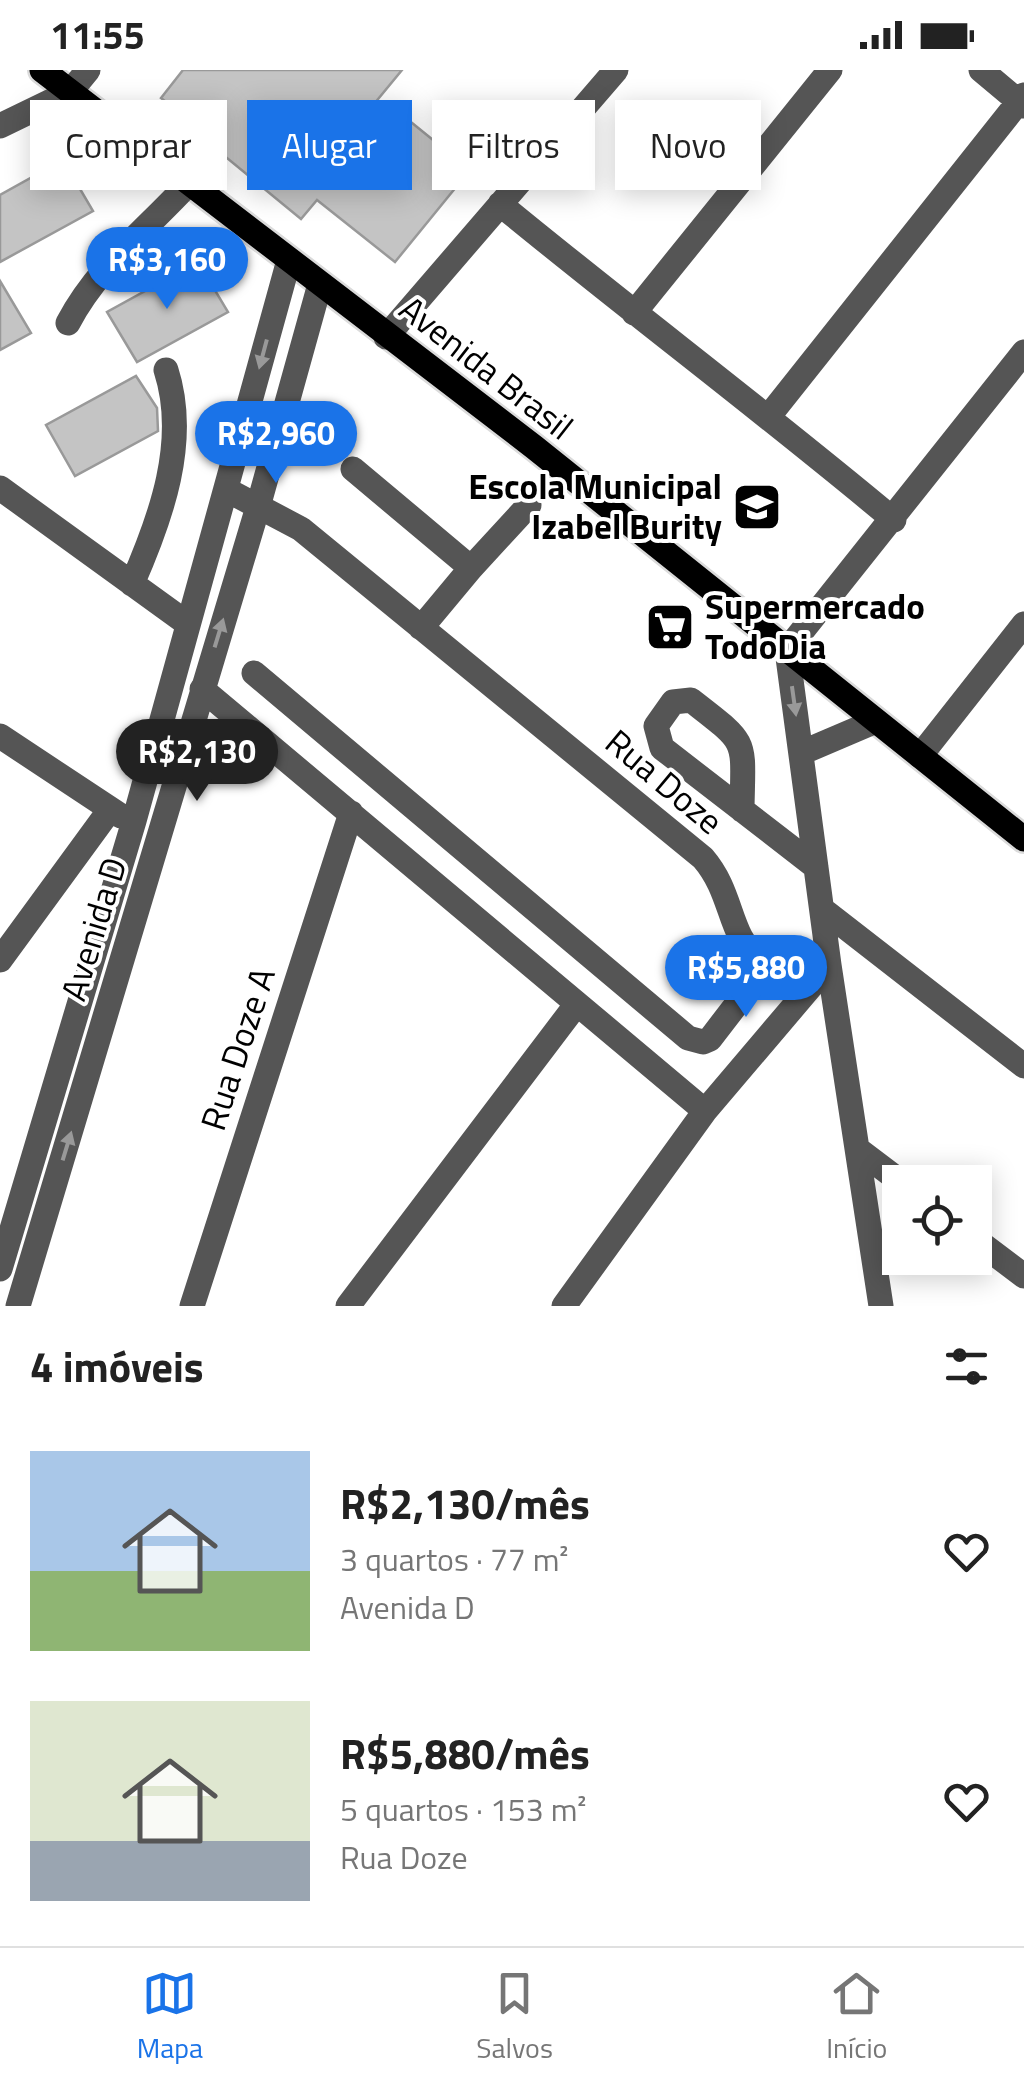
<!DOCTYPE html>
<html lang="pt">
<head>
<meta charset="utf-8">
<style>
	:root { --surface:#fff; --page:#f6f6f6; --text:#222; --muted:#767676; --line:#e0e0e0; --accent:#1a73e8 }
	body { margin:0; font-family:"Titillium Web",sans-serif; background:var(--page); color:var(--text); height:100vh; display:flex; flex-direction:column; font-size:38px; white-space:nowrap }
	* { box-sizing:border-box; margin:0 }
	p { font-size:32px; color:var(--muted) }
	.icon { flex:none; width:55px; height:55px; fill:none; stroke:currentColor; stroke-width:2; stroke-linecap:round; stroke-linejoin:round }
	.map { position:relative; height:1236px; overflow:hidden }
	.details { display:flex; flex-direction:column; background:var(--surface); flex:1 }
	.details>* { flex:none }
	.top-card { position:absolute; left:30px; top:30px; width:965px; height:90px; display:flex; gap:20px }
	.buttons { position:absolute; left:882px; top:1095px; display:grid; gap:20px }
	.buttons a { display:grid; place-items:center; width:110px; height:110px; border-radius:0px; background:var(--surface); box-shadow:0 5px 25px #0003; font-size:50px }
	.price { position:absolute; translate:-50% -85px; padding:0 22px; border-radius:35px; background:var(--accent); color:#fff; font-size:32px; line-height:65px; filter:drop-shadow(0 2px 5px #0008) }
	.price::after { content:''; position:absolute; left:50%; top:60px; width:30px; height:22px; margin-left:-15px; background:inherit; clip-path:polygon(0 0,100% 0,50% 100%) }
	.price.on { background:#222; color:#fff }
	ul { padding:0; list-style:none }
	li { display:flex; align-items:center; gap:30px; height:250px; padding:0 30px }
	li span { display:grid; place-items:center; flex:none; width:280px; height:200px; border-radius:0px; color:#555 }
	li>.icon { margin-inline-start:auto }
	span .icon { width:120px; height:120px; fill:#fffc; stroke-width:1 }
	li b { font-size:42px }
	h2 { display:flex; justify-content:space-between; align-items:center; height:120px; padding:0 30px; font-size:42px }
	.chip { padding:0 35px; border-radius:0px; background:var(--surface); box-shadow:0 5px 25px #0003; font-size:35px; line-height:90px }
	.chip.on { background:var(--accent); color:#fff }
	.status { display:flex; justify-content:space-between; align-items:center; height:70px; padding:0 50px; background:var(--surface); direction:ltr }
	.status svg { height:28px; fill:currentColor }
	.tabs { display:flex; justify-content:space-around; align-items:center; height:140px; border-top:2px solid var(--line); background:var(--surface); font-size:28px; color:var(--muted) }
	.tabs a { display:grid; justify-items:center; gap:5px }
	.tabs .on { color:var(--accent) }
	.map>svg:first-child { display:block }
</style>
</head>
<body>
<div class="status"><b>11:55</b><svg viewBox="0 0 49 12"><path d="M0 12V9h3v3zM5 12V6h3v6zM10 12V3h3v9zM15 12V0h3v12zM26 1h20v11H26zM47 4h2v5h-2z"/></svg></div>
<div class="map">
<svg width="1024" height="1236" viewBox="0 0 1024 1236">
	<rect width="100%" height="100%" fill="#fff"/>
	<path fill="#c4c4c4" stroke="#999" stroke-width="2.5" d="M183,0H402L327,91L354,113L406,48L470,100L395,192L317,130L301,149L199,65L203,61L161,28Z
		M63,90L93,141L0,192V125Z
		M198,192L228,242L137,292L107,242Z
		M0,211L31,263L0,280Z
		M136,306L157,338L158,361L75,406L46,355Z"/>
	<g fill="none" stroke-linecap="round" stroke-linejoin="round">
		<g stroke="#dbdbdb" stroke-width="30">
			<path id="major" d="M42,0L534,377L1024,769"/>
		</g>
		<path stroke="#555" stroke-width="25" d="M981,0L1024,36
			M0,56L70,22L88,0
			M500,134C630,241 765,342 894,450
			M634,243L830,0
			M68,253C97,197 147,159 189,113
			M386,267L616,0
			M769,346L1024,25
			M353,399L471,498L421,558
			M0,418L188,554
			M227,420L301,459L703,788C734,824 727,863 759,891L756,909L710,969L703,972L688,968L254,603
			M471,498L529,435
			M132,514C161,448 189,371 166,300
			M202,619L705,1041
			M0,666L121,746
			M801,683L876,651
			M920,686L1024,554
			M742,740C743,667 750,676 691,630L673,632L656,656L662,678L816,797
			M822,839L1024,996
			M0,890L109,741
			M860,1081L901,1112
			M975,1169L1024,1206
			M0,1199L134,751L289,190
			M18,1236L258,437L320,214
			M192,1236L351,743
			M348,1236L576,935
			M564,1236L705,1041L829,895
			M881,1236L829,895L787,580L1024,282"/>
		<use href="#major" stroke="#000" stroke-width="25"/>
	</g>
	<defs><path id="oneway-solid" d="M-6-.8H1V-3.2L6.5 0L1 3.2V.8H-6Z" transform="scale(2.5)"/></defs>
	<g fill="#999">
		<use href="#oneway-solid" transform="translate(263 284) rotate(105)"/>
		<use href="#oneway-solid" transform="translate(219 563) rotate(-73)"/>
		<use href="#oneway-solid" transform="translate(794 631) rotate(82)"/>
		<use href="#oneway-solid" transform="translate(67 1076) rotate(-73)"/>
	</g>
	<defs>
		<g id="school-square" transform="scale(2.5)"><rect x="-9" y="-9" width="18" height="18" rx="4" fill="#000" stroke="#fff"/><path d="M0-5L7-2L0 1L-7-2ZM-4 1L0 2.5L4 1V4Q0 6-4 4Z" fill="#fff"/></g>
		<g id="supermarket-square" transform="scale(2.5)"><rect x="-9" y="-9" width="18" height="18" rx="4" fill="#000" stroke="#fff"/><path d="M-6-5.5h2.5l.6 2H6L4.5 2H-2.5L-4.4-4H-6ZM-1.5 3.2a1.3 1.3 0 1 0 .1 0ZM3 3.2a1.3 1.3 0 1 0 .1 0Z" fill="#fff"/></g>
	</defs>
	<g fill-rule="evenodd">
		<use href="#school-square" x="757" y="437"/>
		<use href="#supermarket-square" x="670" y="557"/>
	</g>
	<g text-anchor="middle" stroke-width="8" stroke-linejoin="round" paint-order="stroke">
		<g font-size="35" fill="#000" stroke="#fff">
			<text transform="translate(486 298) rotate(38)" y="12">Avenida Brasil</text>
			<text transform="translate(664 712) rotate(40)" y="12">Rua Doze</text>
			<text transform="translate(94 859) rotate(-73)" y="12">Avenida D</text>
			<text transform="translate(238 979) rotate(-72)" y="12">Rua Doze A</text>
		</g>
		<g font-size="35" font-weight="bold" fill="#000" stroke="#fff" text-anchor="end">
			<text x="722" y="429">Escola Municipal<tspan x="722" dy="40">Izabel Burity</tspan></text>
			<text x="705" y="549" text-anchor="start">Supermercado<tspan x="705" dy="40">TodoDia</tspan></text>
		</g>
	</g>
</svg>
<div class="buttons">
<a><svg class="icon" aria-label="locate" viewBox="0 0 24 24"><circle cx="12" cy="12" r="6"/><path d="M12 2v4M12 18v4M2 12h4M18 12h4"/></svg></a>
</div>
<b class="price" style="left:167px;top:242px">R$3,160</b>
<b class="price" style="left:276px;top:416px">R$2,960</b>
<b class="price on" style="left:197px;top:734px">R$2,130</b>
<b class="price" style="left:746px;top:950px">R$5,880</b>
<div class="top-card">
<a class="chip">Comprar</a>
<a class="chip on">Alugar</a>
<a class="chip">Filtros</a>
<a class="chip">Novo</a>
</div>
</div>
<section class="details">
<h2>4 imóveis<svg class="icon" aria-label="filters" viewBox="0 0 24 24"><path d="M4 7h16M4 17h16"/><circle cx="9" cy="7" r="2"/><circle cx="15" cy="17" r="2"/></svg></h2>
<ul>
<li><span style="background:linear-gradient(#a9c7e8 60%,#8fb573 0)"><svg class="icon" aria-label="home" viewBox="0 0 24 24"><path d="M3 11l9-7 9 7M6 9v11h12V9"/></svg></span><div><b>R$2,130/mês</b><p>3 quartos · 77 m²</p><p>Avenida D</p></div><svg class="icon" aria-label="heart" viewBox="0 0 24 24"><path d="M12 20l-8-8c-3-5 5-10 8-4 3-6 11-1 8 4z"/></svg></li>
<li><span style="background:linear-gradient(#dfe7d0 70%,#9aa5b1 0)"><svg class="icon" aria-label="home" viewBox="0 0 24 24"><path d="M3 11l9-7 9 7M6 9v11h12V9"/></svg></span><div><b>R$5,880/mês</b><p>5 quartos · 153 m²</p><p>Rua Doze</p></div><svg class="icon" aria-label="heart" viewBox="0 0 24 24"><path d="M12 20l-8-8c-3-5 5-10 8-4 3-6 11-1 8 4z"/></svg></li>
</ul>
</section>
<nav class="tabs">
<a class="on"><svg class="icon" aria-label="map" viewBox="0 0 24 24"><path d="M3 6l6-2 6 2 6-2v14l-6 2-6-2-6 2zM9 4v14M15 6v14"/></svg>Mapa</a>
<a><svg class="icon" aria-label="saved" viewBox="0 0 24 24"><path d="M7 4h10v16l-5-4-5 4z"/></svg>Salvos</a>
<a><svg class="icon" aria-label="home" viewBox="0 0 24 24"><path d="M3 11l9-7 9 7M6 9v11h12V9"/></svg>Início</a>
</nav>
</body>
</html>
